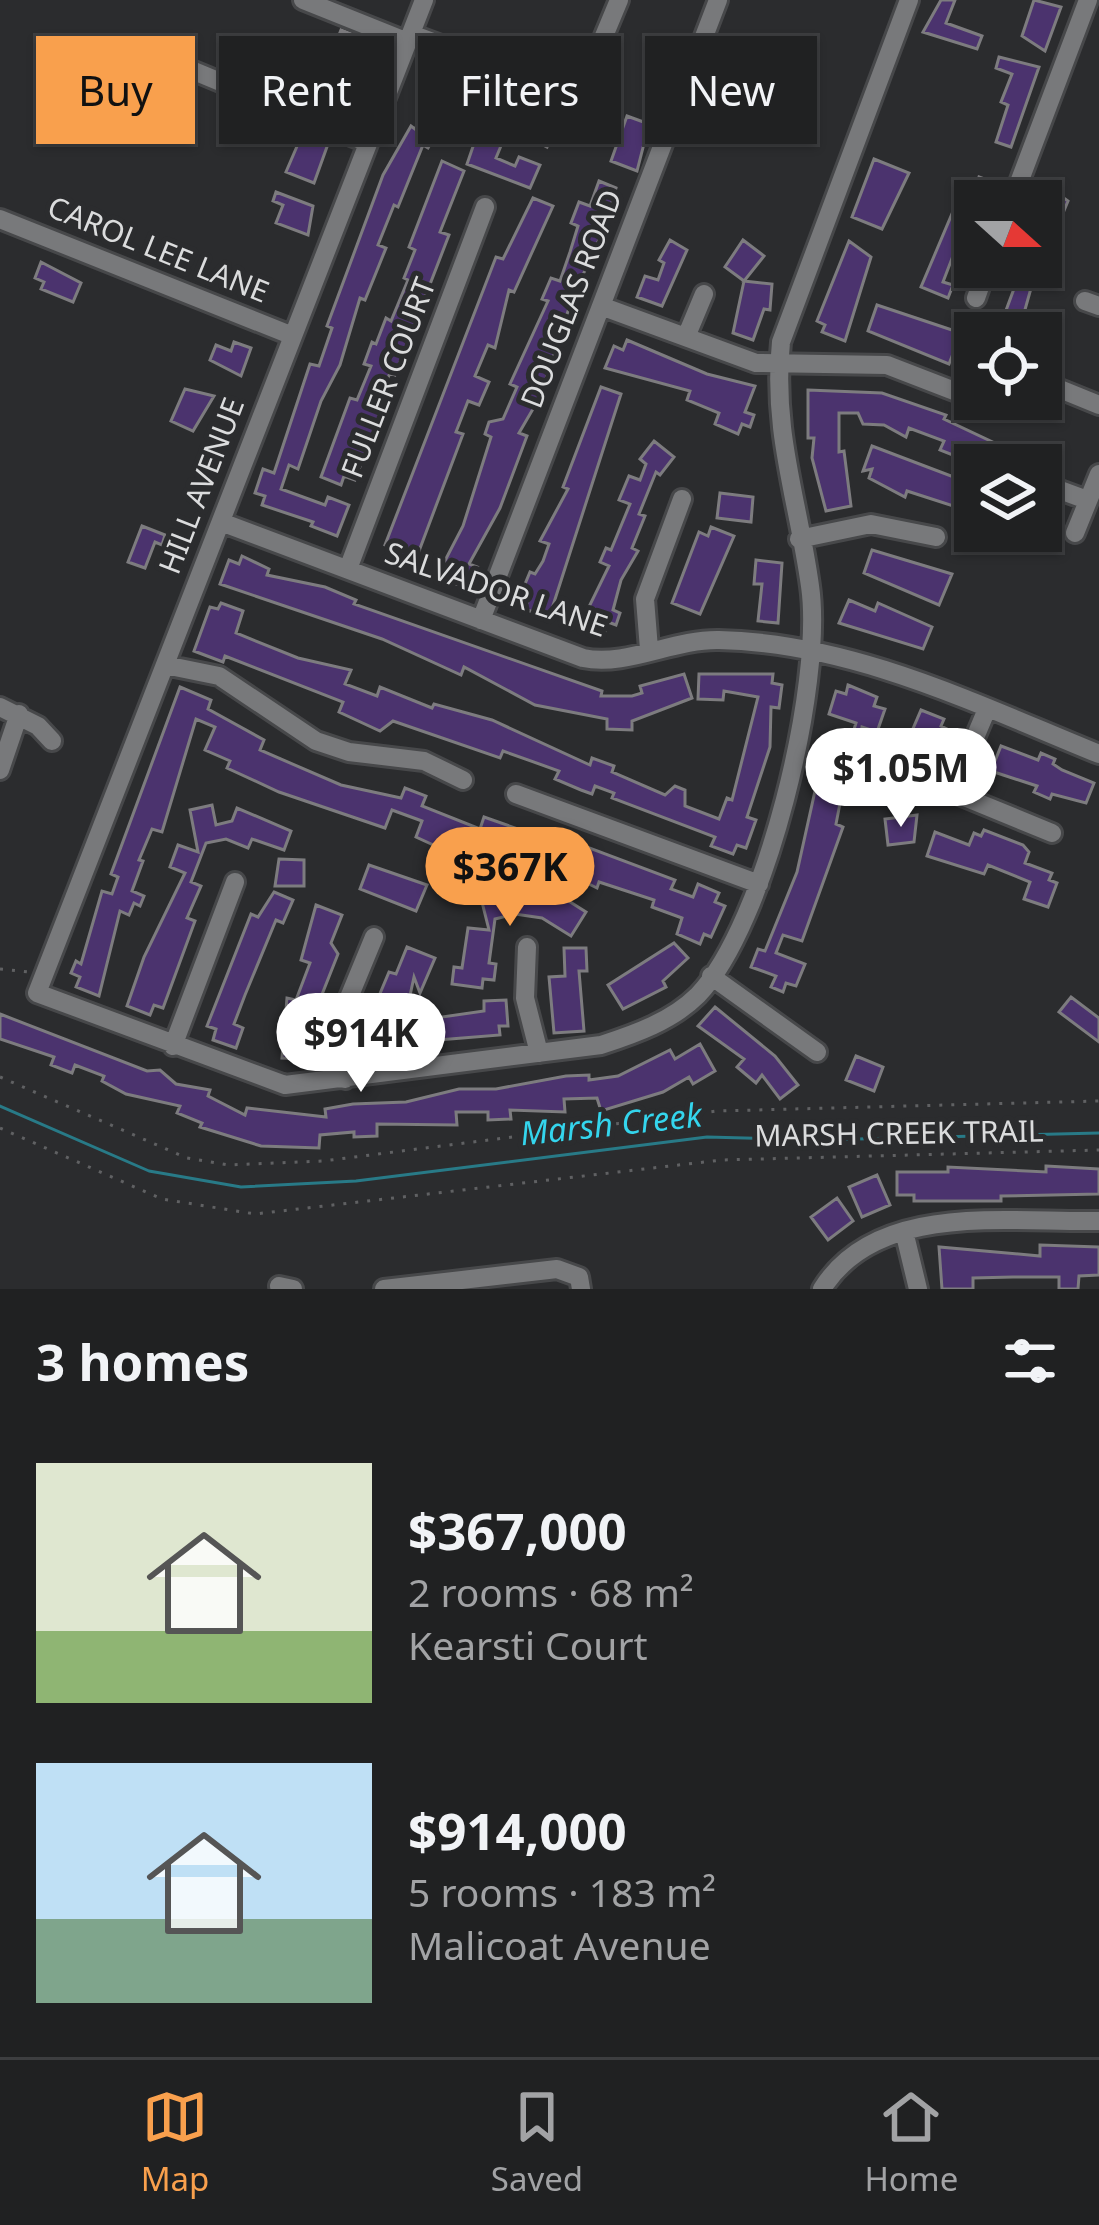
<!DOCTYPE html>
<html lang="en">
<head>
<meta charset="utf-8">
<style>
	:root { --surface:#202122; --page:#2d2e2f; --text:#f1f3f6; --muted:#a2a3a5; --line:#3d3e40; --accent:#f9a04d }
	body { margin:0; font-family:"Noto Sans",sans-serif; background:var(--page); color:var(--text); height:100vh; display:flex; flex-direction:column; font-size:45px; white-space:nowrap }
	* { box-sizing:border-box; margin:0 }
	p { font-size:39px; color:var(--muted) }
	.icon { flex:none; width:66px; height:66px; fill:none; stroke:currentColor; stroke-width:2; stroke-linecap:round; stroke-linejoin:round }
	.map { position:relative; height:1289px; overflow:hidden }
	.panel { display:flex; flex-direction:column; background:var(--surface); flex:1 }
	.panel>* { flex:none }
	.guide { position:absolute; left:36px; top:36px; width:1029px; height:108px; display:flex; gap:24px }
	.needle { width:78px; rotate:111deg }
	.tools { position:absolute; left:954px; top:180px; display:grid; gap:24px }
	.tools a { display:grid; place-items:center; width:108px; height:108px; border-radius:0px; background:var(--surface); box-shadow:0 3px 9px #0004,0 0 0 3px var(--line); font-size:60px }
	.price { position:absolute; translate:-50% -102px; padding:0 27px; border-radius:42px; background:#fff; color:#222; font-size:39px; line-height:78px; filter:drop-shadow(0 3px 6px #0008) }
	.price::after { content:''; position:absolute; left:50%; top:72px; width:36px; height:27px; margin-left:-18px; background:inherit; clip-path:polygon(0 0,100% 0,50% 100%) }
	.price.on { background:var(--accent); color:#111 }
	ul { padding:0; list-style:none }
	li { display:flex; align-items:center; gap:36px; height:300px; padding:0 36px }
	li span { display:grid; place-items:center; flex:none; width:336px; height:240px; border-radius:0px; color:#555 }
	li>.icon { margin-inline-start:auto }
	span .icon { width:144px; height:144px; fill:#fffc; stroke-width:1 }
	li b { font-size:51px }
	h2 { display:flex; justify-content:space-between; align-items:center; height:144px; padding:0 36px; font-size:51px }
	.tag { padding:0 42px; border-radius:0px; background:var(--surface); box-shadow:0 3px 9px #0004,0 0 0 3px var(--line); font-size:42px; line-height:108px }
	.tag.on { background:var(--accent); color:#111 }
	.menu { display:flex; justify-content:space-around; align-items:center; height:168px; border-top:3px solid var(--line); background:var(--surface); font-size:33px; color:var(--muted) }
	.menu a { display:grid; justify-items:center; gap:6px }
	.menu .on { color:var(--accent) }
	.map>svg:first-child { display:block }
</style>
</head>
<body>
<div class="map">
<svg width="1099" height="1289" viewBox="0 0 1099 1289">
	<rect width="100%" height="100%" fill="#2b2c2e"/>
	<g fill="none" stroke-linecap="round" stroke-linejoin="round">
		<path stroke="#287a87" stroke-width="3" d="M0,1106L149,1171L241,1187L356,1181L707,1137L817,1140L1099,1133"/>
	</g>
	<path fill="#4b336e" stroke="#7d7c7f" stroke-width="3" d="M941,0H955L946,23L982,36L977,49L923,32Z
		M1034,0L1061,7L1045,51L1022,36Z
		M341,30L369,41L353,72L312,59L316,48L338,55L345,37L339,35Z
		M999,57L1039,67L1011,147L996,142L1008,105L1001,102L1012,74L996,68Z
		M507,95L560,115L547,147L498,120Z
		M423,116L441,126L428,148L423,145L398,207L394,205L378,245L386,248L365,300L360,298L340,365L321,401L298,469L289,465L281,489L325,505L328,497L349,505L337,536L311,526L313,522L262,505L265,496L255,493L263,469L274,473L310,364L319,366L332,328L327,326L383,175L411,126L415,129Z
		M627,116L649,124L637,171L611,161Z
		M297,129L328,144L314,183L286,172L298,144L292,142Z
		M478,132L503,141L496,158L515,166L519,157L540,165L530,188L467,164Z
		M874,159L909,173L882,229L852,217Z
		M442,161L464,171L440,232L449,235L395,375L390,373L376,406L382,408L355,480L344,476L341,485L321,477L350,398L357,400L371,366L364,364L372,342L376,344L386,318L391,321L408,280L404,278L415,250L409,247Z
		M979,177L998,184L994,196L975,201V224L965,251L956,248L943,282L953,285L948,298L921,287L965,183L976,187Z
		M599,181L616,188L606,224L577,288L583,290L578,301L572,299L540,397L519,433L527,436L500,508L469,564L477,567L461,586L437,576L463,526L491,437L485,434L489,422L503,419L517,387L510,384L548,301L542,299L551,278L560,281L570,252L578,226L571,223L579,202L590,206Z
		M1047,186L1068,201L1063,213L1055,210L1043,243L1057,249L1052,261L1041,256V203Z
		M276,192L313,206L308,235L276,223L283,205L273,201Z
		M533,198L553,206L514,292L509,290L495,348L488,345L475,376L489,382L479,405L468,401L456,432L463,434L413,567L389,558L393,548L385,545L496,257L503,259Z
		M670,240L687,250L662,306L637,297L645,276L658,280L664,263L659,260Z
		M743,240L764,256L744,281L772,284L770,310L764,309L753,340L733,333L744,281L725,267Z
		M849,241L871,257L845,341L822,332L825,325L817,321Z
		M41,262L81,283L73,302L41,289L44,282L35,278Z
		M1022,267H1037L1019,331L1001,324Z
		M877,305L961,333L949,364L868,331Z
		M627,340L707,374L755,386L745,412L754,415L750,427L742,424L738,434L715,424L719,413L687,400L690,391L605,368L614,346L623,350Z
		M234,342L251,348L241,376L210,360L216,345L231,351Z
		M601,387L621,394L549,618L525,609L528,600L520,596L530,572L535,574L543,561L549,544L540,541L568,489L563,487Z
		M185,389L214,396L193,431L171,421Z
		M808,390L882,393L946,415L944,419L1001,446L993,465H978L940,450L944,441L909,428L906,437L884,425L863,424L858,413H839V452L844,451L851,506L826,511L812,458L814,438H808Z
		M654,441L674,457L660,475L656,472L639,514L645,516L632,548L638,551L621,580L613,610L620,613L616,625L608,622L605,631L581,623L609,566L600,562L606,548L611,550L630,504L619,500L629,476L640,480L646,464L640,459Z
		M872,446L975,485V513L907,491L905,497L869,478L872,469L863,471Z
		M720,493L753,497L751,522L717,518Z
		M142,526L165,535L162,545L155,542L145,568L128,562Z
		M711,527L734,536L700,614L672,603L699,532L708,536Z
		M872,550L952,574L939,605L864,573Z
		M242,556L269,569L267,575L325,587L356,600L354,604L602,691L601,696H632L642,693L640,686L684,674L692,698L632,721V730L607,729V719L535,705L464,667L461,675L382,639L220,584L229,560L239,564Z
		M756,560L782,563L778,623L758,621L762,584H754Z
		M849,600L875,611L878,603L932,627L923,649L839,623Z
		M221,603L243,611L236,633L298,658L351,670L345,684L377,696L380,687L432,708L434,704L492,720L590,765L592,758L614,766L612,772L665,795L675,786L685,790V806L719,819L727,798L732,800L758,697L724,691L723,700L698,699L699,674H773L772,683L782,685L779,708L771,707L770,747L747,817L756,820L746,848L737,845L733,854L711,846L715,837L612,798L614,793L595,786L592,794L581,790L555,779L559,771L503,751L500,758L393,721L380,731L339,712L343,702L225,656L223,662L194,651L210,607L218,609Z
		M848,685L877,697L874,706L885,709L877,732L862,727L857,763L848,762L836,824L843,827L802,941L783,935L776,953L805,964L796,986L786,983L783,992L771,987L776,976L751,967L758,949L765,951L797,872L825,746L835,747L836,737L851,739L856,723L829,714L836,691L846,694Z
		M180,687L211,700L208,709L264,740L260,750L341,785L401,798L405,788L426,796L422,806L480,829L484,817L535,835L547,832L675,880L671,889L693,897L698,884L719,893L715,902L725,906L711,937L704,934L700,944L677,934L682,918L652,907L654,900L599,882L597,888L552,866L555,859L526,849L522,858L473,837L464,859L416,837L422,821L392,810L385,828L279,792L227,768L230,761L205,750L215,727L196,719L162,832L152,829L139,860L143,861L132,891L144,896L140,906L134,903L129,915L120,911L99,996L76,987L80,977L71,973L76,961L81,964L102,891L112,894L118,877L111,874Z
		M921,710L944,719L941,726L949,730L932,769L920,773L905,811L882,801Z
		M1001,746L1038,760L1041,753L1055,759L1053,764L1062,770L1094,783L1086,803L1052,794L1050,799L1034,792L1037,786L991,771Z
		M212,805L216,825L232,821L237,808L291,831L284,850L252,839L248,848L226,839L206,843L191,882L201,886L187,918L195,921L163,1008L154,1005L150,1015L127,1006L144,957L185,873L170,867L178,845L198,852L190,810Z
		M917,815L914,842L888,845L885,819Z
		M984,830L1023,845L1029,852L1025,863L1052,873L1049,880L1057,883L1048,907L1024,899L1030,882L988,865L984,874L927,856L935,832L969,845L974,833L981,836Z
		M279,859L304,860V886H275Z
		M369,865L427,885L416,911L360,889Z
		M504,888L507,899L526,901L528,890L559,895L586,912L571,936L542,918L515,914L495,919L489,963L496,964L494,980L483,979L482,988L452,984L454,967L462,968L468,928L489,930L480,894Z
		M274,892L293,900L283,923L276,920L245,995L234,1024L243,1028L236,1048L213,1040L216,1029L207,1026L251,914L258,917Z
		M316,905L342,915L331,943L338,954L321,997L313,1050H307L306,1059L282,1058L287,998L296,1000L310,963L301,960Z
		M674,943L688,958L663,981L666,987L623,1009L608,985Z
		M407,947L435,958L420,993L414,977L403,1028L393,1026L395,1055L370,1057L367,1028L376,1027L382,1011L374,1008L389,972L396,974Z
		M564,948H586L587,971H579L584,1031L554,1033L549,977L565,976Z
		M1071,997L1099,1018V1042L1059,1012Z
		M506,1000L508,1026H499L500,1035L425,1041L428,1019L484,1011V1001Z
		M715,1007L775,1056L798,1085L780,1099L762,1075L756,1083L737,1067L744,1059L698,1026Z
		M0,1014L147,1071L160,1070L176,1084L210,1090L208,1096L245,1115L247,1108L326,1117L325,1109L353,1104L406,1102L459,1089H496L566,1076L589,1075V1080L618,1076L670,1050L675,1059L700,1044L715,1071L693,1084L689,1077L663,1092L601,1111L597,1098L564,1099L565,1112L510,1110L511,1119L488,1120V1112H456L457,1125L377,1124V1136L354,1137V1132L320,1135L319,1148L261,1146L200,1127L202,1123L177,1113L180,1106L126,1094L102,1081L104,1076L75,1065L72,1073L51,1065L54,1057L0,1039Z
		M856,1056L883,1067L874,1091L846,1080Z
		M1046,1166L1099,1169V1194L1001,1196V1201H914V1195H897V1172H948V1167L1046,1172Z
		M877,1175L890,1205L862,1217L849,1187Z
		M837,1198L853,1221L828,1240L811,1217Z
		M1040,1245L1099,1247V1275L1079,1276L1078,1289H1059V1277H1013L973,1278V1289H942L939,1247L1040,1256Z"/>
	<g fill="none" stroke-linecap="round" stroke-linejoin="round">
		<g stroke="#47484a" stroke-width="24">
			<path id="minor" d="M303,0L408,42
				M424,0L37,993L285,1085L601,1045C635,1034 672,1021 698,995C766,924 824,683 810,586C798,499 772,432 781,342L909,0
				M411,34L579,96L619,0
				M177,64L368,143
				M1012,201L1088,0
				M0,219L293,336
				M976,298L987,267
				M1085,301L1099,306
				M601,306L756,363L887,365L975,399
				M686,337L704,294
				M1050,385L1099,405
				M1041,483L1087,500
				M221,522L583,658C627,667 673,639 719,640C854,643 976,704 1099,754
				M1075,533L1099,474
				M799,539L871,524L936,537
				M348,569L485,207
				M481,620L718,0
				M649,649L645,599L682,499
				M165,665L219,676L316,741L349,752L424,761L463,780
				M0,707L38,726L52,741
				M987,709L952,792L1052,833
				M0,770L19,714
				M516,794L759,884
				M527,947L525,998L539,1053
				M711,976L817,1052
				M173,1046L235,882
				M345,1079L341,1017L374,937
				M904,1231L918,1289
				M279,1286L293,1289
				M384,1289L557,1269L579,1277L581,1289
				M822,1289C877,1201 1009,1223 1099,1221"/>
		</g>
		<path stroke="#606163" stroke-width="3" stroke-dasharray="3 9" stroke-linecap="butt" d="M0,969L30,972
			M0,1077L187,1158L228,1165L323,1161L717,1111L1099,1101
			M0,1128L162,1199L255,1214L722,1160L1099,1150"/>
		<use href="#minor" stroke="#78797b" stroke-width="18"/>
	</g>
	<g text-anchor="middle" stroke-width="10" stroke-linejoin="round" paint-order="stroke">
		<g font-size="30" fill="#dbdcdd" stroke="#2b2c2e">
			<text transform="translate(158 250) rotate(22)" y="10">CAROL LEE LANE</text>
			<text transform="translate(572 299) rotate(-69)" y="10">DOUGLAS ROAD</text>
			<text transform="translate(389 378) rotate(-69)" y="10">FULLER COURT</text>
			<text transform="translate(202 486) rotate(-69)" y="10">HILL AVENUE</text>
			<text transform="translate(496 590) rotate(19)" y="10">SALVADOR LANE</text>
			<text transform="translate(899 1134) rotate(-1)" y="10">MARSH CREEK TRAIL</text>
		</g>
		<g font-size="33" font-style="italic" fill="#34d5ed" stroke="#2b2c2e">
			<text transform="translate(611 1124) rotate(-6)" y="12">Marsh Creek</text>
		</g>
	</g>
</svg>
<div class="tools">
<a><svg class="needle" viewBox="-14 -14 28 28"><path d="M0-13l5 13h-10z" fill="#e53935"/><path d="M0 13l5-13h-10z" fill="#a2a3a5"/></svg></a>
<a><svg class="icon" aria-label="locate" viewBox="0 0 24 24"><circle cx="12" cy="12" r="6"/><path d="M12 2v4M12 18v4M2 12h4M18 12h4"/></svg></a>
<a><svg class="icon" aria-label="layers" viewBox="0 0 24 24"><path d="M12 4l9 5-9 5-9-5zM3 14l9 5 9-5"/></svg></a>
</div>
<b class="price" style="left:901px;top:830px">$1.05M</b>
<b class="price on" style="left:510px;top:929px">$367K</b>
<b class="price" style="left:361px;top:1095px">$914K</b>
<div class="guide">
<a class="tag on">Buy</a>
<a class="tag">Rent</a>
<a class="tag">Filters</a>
<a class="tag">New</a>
</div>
</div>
<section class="panel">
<h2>3 homes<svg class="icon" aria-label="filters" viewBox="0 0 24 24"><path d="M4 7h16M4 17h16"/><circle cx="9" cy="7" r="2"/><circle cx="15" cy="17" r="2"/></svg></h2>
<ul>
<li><span style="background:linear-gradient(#dfe7d0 70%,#8fb573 0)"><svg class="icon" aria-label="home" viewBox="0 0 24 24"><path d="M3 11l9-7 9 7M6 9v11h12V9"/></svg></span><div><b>$367,000</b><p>2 rooms · 68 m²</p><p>Kearsti Court</p></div></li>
<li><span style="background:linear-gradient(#bfe0f5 65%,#7fa58c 0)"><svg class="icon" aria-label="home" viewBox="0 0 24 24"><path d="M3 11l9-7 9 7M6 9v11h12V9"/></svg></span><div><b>$914,000</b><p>5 rooms · 183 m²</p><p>Malicoat Avenue</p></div></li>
</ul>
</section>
<nav class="menu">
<a class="on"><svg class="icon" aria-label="map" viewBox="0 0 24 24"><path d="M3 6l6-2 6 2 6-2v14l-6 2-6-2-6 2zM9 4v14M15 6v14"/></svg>Map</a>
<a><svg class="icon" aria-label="saved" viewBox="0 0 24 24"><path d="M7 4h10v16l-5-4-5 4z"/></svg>Saved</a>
<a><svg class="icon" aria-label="home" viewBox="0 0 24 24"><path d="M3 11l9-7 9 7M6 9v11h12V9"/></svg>Home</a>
</nav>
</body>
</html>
